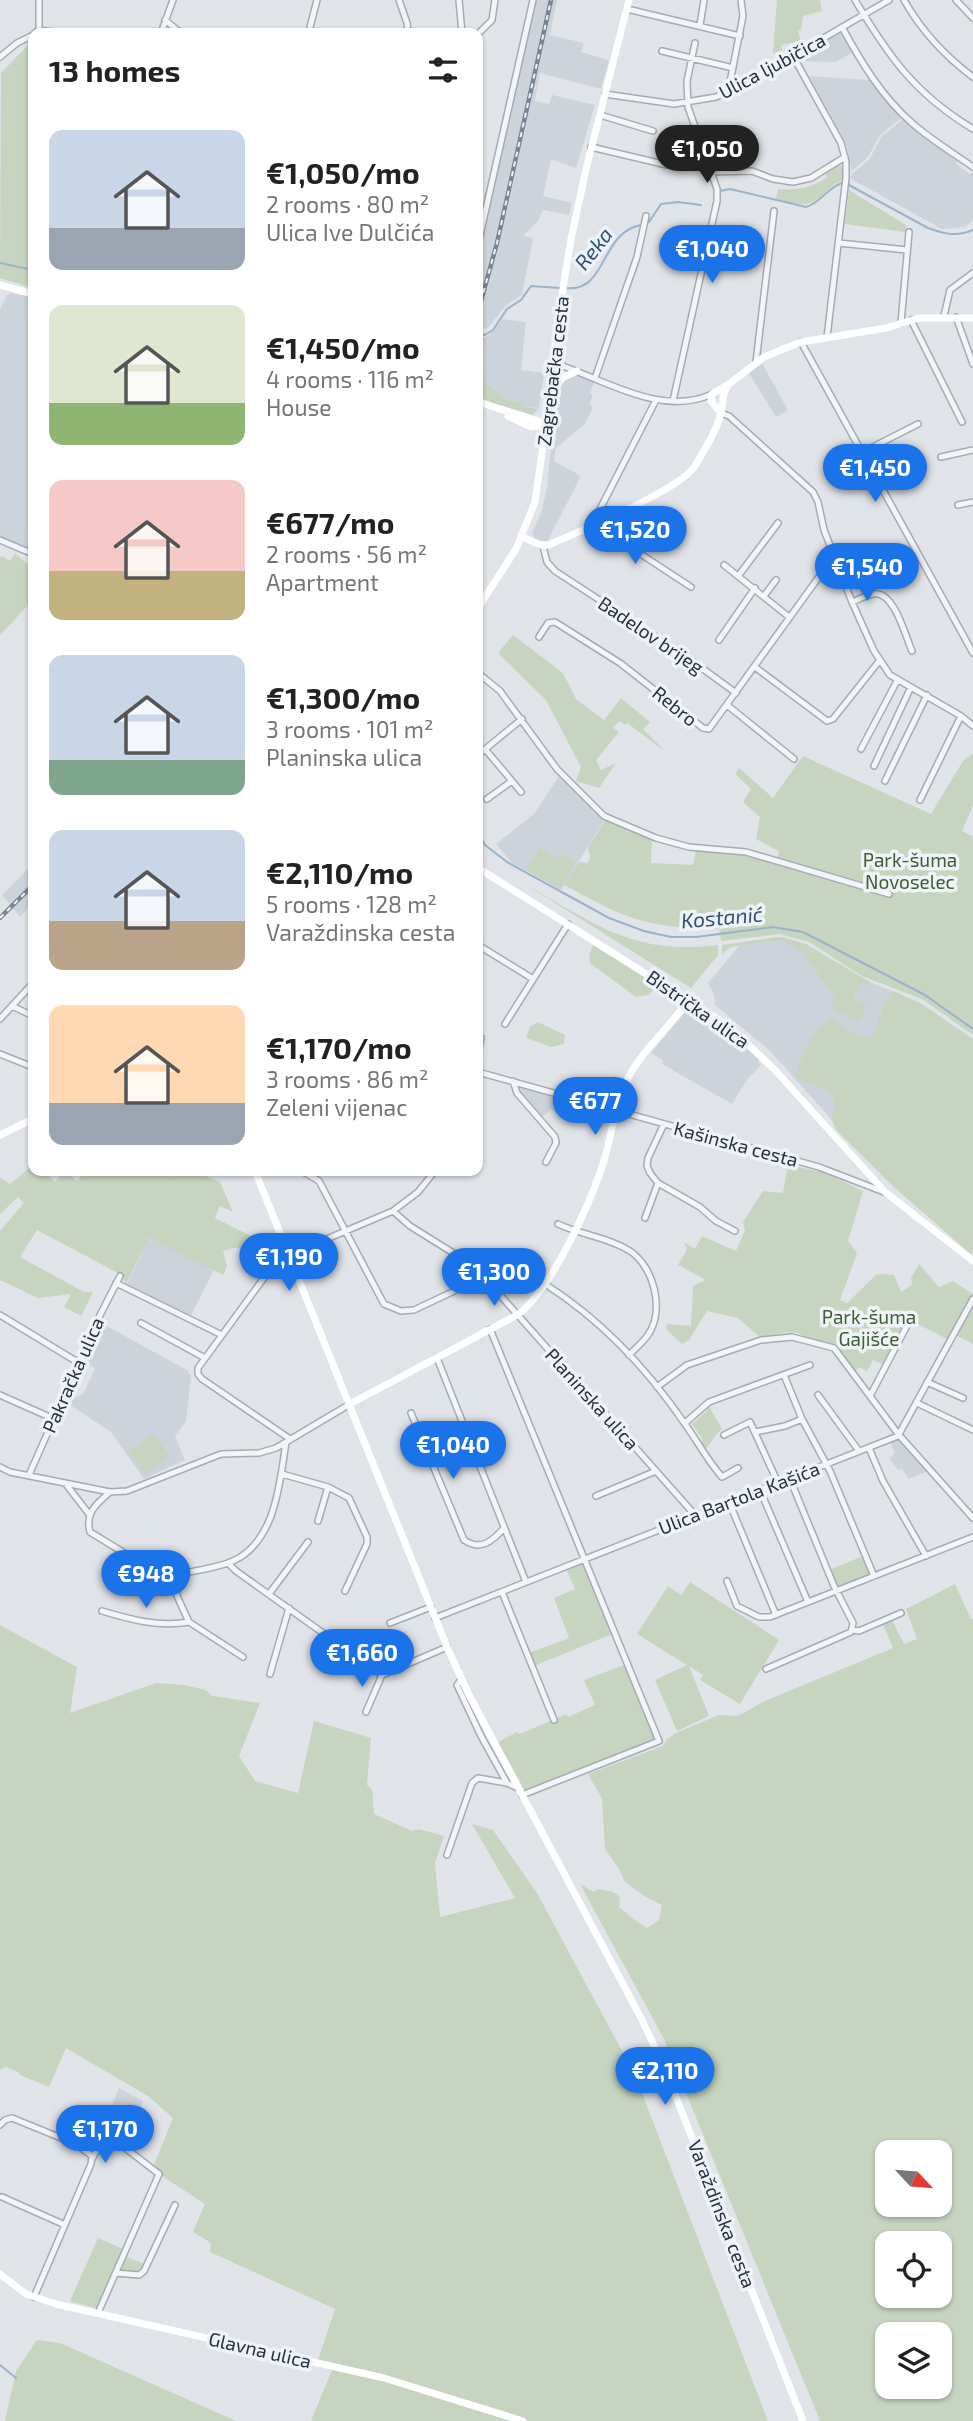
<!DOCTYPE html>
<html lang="en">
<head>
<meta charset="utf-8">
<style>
	:root { --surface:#fff; --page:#f6f6f6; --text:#222; --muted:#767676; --accent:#1a73e8 }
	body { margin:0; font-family:"Exo 2",sans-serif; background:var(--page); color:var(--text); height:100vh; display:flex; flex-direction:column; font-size:26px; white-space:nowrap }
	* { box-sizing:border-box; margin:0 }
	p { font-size:23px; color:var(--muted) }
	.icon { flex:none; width:38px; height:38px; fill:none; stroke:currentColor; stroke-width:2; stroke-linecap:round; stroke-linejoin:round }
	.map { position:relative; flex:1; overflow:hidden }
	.panel { position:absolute; left:28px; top:28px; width:455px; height:1148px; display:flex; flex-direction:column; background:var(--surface); border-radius:14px; box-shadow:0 2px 5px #0004 }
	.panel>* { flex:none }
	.needle { width:46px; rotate:116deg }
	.tools { position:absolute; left:875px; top:2140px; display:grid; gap:14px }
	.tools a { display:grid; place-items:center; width:77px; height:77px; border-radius:14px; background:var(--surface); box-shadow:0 2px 5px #0004; font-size:35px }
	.price { position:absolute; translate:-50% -60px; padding:0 16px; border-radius:24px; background:var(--accent); color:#fff; font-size:23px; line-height:46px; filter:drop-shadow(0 2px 4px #0008) }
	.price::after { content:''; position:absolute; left:50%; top:42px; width:21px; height:16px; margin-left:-10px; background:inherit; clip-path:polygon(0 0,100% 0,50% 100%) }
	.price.active { background:#222; color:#fff }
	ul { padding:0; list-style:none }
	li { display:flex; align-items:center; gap:21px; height:175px; padding:0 21px }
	li span { display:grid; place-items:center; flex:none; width:196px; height:140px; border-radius:14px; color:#555 }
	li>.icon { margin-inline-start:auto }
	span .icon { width:84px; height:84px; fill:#fffc; stroke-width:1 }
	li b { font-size:30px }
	h2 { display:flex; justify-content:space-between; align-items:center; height:84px; padding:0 21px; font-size:30px }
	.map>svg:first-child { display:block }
</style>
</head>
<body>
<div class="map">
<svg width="973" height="2421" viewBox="0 0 973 2421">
	<rect width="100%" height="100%" fill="#e0e4e9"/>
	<path fill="#cdd3db" d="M536,0H557L550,35L584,43L581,52L609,60L601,89L540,73L535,101L549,104L552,95L595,105L576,168L551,159L543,196L572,203L569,215L543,210L538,221L523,236L533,238L522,295L506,305L487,329L480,327L478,332V258Z
		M839,32L844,33L853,52L836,62L799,61L800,54Z
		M809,76L870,80L884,97L904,116L880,135L868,157L852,171L846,143Z
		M905,118L957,161L956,164L970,174L973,173V220L965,227L942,229L851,179V175L869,160L882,136Z
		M11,293L33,297V545L30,550L0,538V309L7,295Z
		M503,319L526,322L521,370L544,373L539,408L520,406L521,402L507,400L478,376L479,337H485L491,334Z
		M762,363L788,410L776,417L749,373Z
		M574,374L595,380L590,394L593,395L589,405L593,407L585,424L556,448L554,461L581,476L547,542H541L535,539L532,533L541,513L547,488L555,407L560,385Z
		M559,776L604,821L561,890L512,863L496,844L534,814Z
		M33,864V904L20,917L2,895Z
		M783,937L806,944L862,979L900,994L832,1120L769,1050L715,1005L714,994L708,983L742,942Z
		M691,1005L720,1022L759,1059L758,1062L761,1065L746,1081L732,1104L662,1064L663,1060L651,1053Z
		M520,1088L566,1100L561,1117L551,1109L541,1118L519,1091Z
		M149,1238L214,1270L191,1315L127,1284Z
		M101,1323L187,1370L191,1376L186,1421L175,1436L185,1460L144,1479L111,1432L67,1403L71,1396L77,1397L84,1393L95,1368L83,1361Z
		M899,1439L901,1440L928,1471L909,1479L902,1469L898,1470L889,1458L895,1454L890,1442Z
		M119,2088L143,2101L124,2144L105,2130L114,2110L111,2107Z"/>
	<path fill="#c6d4c0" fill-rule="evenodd" d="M777,0H820L822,11L803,16L801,30L798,31L801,41L781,45L782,52L773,53Z
		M33,40V288L0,278L1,73Z
		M839,165L843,167L842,181C834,183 830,188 824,194C809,209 795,204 776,199L778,189C797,191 811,188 827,177L826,173Z
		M849,190L906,225L905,232L845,224Z
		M478,376L507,400L521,402V406L539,409L531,416L478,398Z
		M15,553L33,569V600L0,635V558L2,556L10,561Z
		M513,635L563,673L576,699L604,720L621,698L650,722L643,729L666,752L627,723L625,725L619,721L613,728L619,732L596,760L601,770L616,763L599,788L576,781L581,767L546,700L498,653Z
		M973,753V805L962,831L973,837V1035L922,999L862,976L809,942L780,934L721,941L719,929C694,928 667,928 643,921C615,914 590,898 564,885L579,862L588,863L590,856L588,848L606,819L652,838L651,863L693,865L696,851L741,853L776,864L779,851L756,839L760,817L743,802L751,789L735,774L739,768L773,798L803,756L931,814L963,761Z
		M540,848L557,858L561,854L576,862L560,889L526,870Z
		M525,884C594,923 633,956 718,945V955L691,988Z
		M777,937L806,944L870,982L869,986L861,983L854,996L855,1000L867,1006L859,1022L831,1007L839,991L834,995L806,958L807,955L780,940L731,947L722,954V945Z
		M593,945L658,986L648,995L636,997L590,963L589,956Z
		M893,991L922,1004L973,1039V1250L971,1254L895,1188L837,1131L831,1118L835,1107L833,1096L826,1090L794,1076C804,1056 812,1027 832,1018L851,1032L863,1037L867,1035L870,1036L873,1035L884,1005Z
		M538,1022L565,1035L564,1044L551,1047L526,1038L530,1027Z
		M33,1165V1171H44L55,1182L65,1171L77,1181L86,1171H166L171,1177L176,1171H194L220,1182L233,1212L220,1206L215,1218L259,1240L251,1255L237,1247L223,1251L227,1266L223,1275L149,1238L126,1284L120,1274L37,1230L20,1257L84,1292H93L81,1316L64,1307L71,1294L38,1298L0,1280V1231L24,1203L18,1197L0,1214V1177L10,1184Z
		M788,1165L823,1172L863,1191L848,1241L857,1253L840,1300L847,1303L877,1274L894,1275L901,1292L912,1285L911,1278L919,1264L939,1287L953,1281L973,1294V1344L951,1333L947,1339L912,1321L914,1317L912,1316L886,1366L873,1360L867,1371L859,1367L855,1372L839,1348L834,1346L809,1339L798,1333L787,1332L761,1338L738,1318L707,1311L689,1340L682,1344L666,1329L667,1324L691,1326L693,1286L706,1280L678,1265L687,1250L684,1242L695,1249L702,1236L736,1251L745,1230L743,1222L763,1191L783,1193Z
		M708,1405L722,1429C713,1437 711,1444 703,1451L702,1438L692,1424L708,1410L706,1407Z
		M154,1434L171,1458L145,1474L129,1451L140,1444L143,1447L141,1443Z
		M863,1556L869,1570L868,1574L840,1587L836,1586L829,1570Z
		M579,1563L584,1565L612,1634L534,1666L529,1653L569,1638L554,1598L575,1589L566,1569Z
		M690,1582L779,1640L740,1704L700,1680L703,1675L689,1666L709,1716L677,1731L655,1680L687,1665L637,1634L668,1586L681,1595Z
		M955,1584L971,1619H973V2421H820L664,2039L580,1884L594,1892L598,1889L613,1892L620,1897L619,1907L633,1919L647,1928L659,1920L662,1905L644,1896L625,1882L619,1869L605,1849L602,1799L588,1774L663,1746L667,1739L676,1733L719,1715L738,1716L765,1701L893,1648L883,1624L892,1620L904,1644L917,1639L906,1609ZM887,2152H940V2205H887ZM887,2244H940V2296H887ZM940,2334V2387H887V2334Z
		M0,1625L77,1667L70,1713L156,1683L183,1685L206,1690L212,1696L260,1703L239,1756L255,1781L298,1793L314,1721L371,1738L367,1785L372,1789L374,1814L412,1831L419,1829L444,1836L435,1863L440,1917L515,1898L472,1824L493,1830L537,1893L635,2075L768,2421H311L332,2370L316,2366L335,2309L210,2252L211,2243L193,2232L205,2204L162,2176L154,2165L173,2118L148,2096L66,2048L49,2087L20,2075L18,2072L6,2067L0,2070Z
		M624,1665L656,1739L525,1791L498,1742L517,1732L520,1734L566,1714L568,1717L595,1705L584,1680Z
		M98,2238L128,2251L127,2257L149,2266L137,2277L117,2278L102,2310L70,2301Z
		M37,2340L60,2343L236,2421H5L16,2371Z"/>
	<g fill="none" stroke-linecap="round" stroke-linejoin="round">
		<path stroke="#99b3cb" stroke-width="2" d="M847,184L928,228C944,234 957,237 973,230
			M720,191L730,189L806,207C821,203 828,187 842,183
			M646,223L649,222L661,204L678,202L701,205
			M0,263L33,270
			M565,288C608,293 599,233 641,225
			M478,334L485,335L493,330L507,309L521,300L531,286L560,288
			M478,833L485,845L507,862L609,918L644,931L671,937H696L773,927L803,932L925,995L973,1029
			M0,2365L16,2378"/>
		<g stroke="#a5abb3" stroke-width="8">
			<path id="street" d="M399,0L407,23L408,33
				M459,0L462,33
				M855,0C889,57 915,94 973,129
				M904,0C921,30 946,57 973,77
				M956,0L973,18
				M627,9L740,36
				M165,20L181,33
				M700,25L704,0
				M310,27L317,0
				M842,27C861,62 882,97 912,123C930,139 953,153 973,167
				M39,30L59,33
				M35,33L39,30V0
				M161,33L173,0
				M478,34L492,20L495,0
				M695,43L687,81L688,107L711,172L752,171L773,179L793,182L811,178L845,157
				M662,51L733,68
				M793,56L841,143L846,162V178L827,337
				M0,57L17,43L33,35
				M728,92L743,16L741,0
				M605,94L674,104L716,97L743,85L889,0
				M600,115L653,131
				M591,147L667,165
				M839,243L907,250
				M478,244L533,0
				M944,316L950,290L973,273
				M956,317L973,364
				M911,320L962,422
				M901,323L909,232
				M801,342L973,653
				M553,359L560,365C606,381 663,417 712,394
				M756,362L774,211
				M595,378L637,257L646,216
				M656,400L598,513L595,524L691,587
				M673,401L717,201V189L711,172
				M721,413L729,416L813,492L818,502L824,530L852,602L874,651L890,675L961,716L973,726
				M861,453L918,424
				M941,457L973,450
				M958,505L973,502
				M0,540L33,554
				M543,546L547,562L555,571L684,655L736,693
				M724,565L789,617
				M739,575L778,523
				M764,596L776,580
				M852,602C858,600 866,595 873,594C894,590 905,635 912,651
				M539,637L548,623L555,622L620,663L703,728L709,729L834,556
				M719,640L755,588
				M755,667L827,721L833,719L880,660
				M478,673L500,691L557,769L604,816L656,838L689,847L746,852L889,894
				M727,705L794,759
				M485,749L512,781L487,799
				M861,749L897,681
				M478,755L522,719
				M874,766L911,687
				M512,781L521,792
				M885,781L927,695
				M920,800L961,716
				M478,945L533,979
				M12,1006L33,1016
				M0,1019L33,983
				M505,1024L568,924
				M0,1054L30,1066L33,1062
				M478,1054L481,1038
				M478,1072L819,1167L884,1192
				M513,1081L517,1093L555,1137L556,1143L546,1162
				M664,1124L648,1158L647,1166L650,1173L658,1183L700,1207L716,1221L735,1231
				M302,1171L319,1181L384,1304L401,1311L414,1310L484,1277L695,1515
				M393,1211L410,1226L455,1254C461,1256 466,1253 472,1255C481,1257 489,1266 496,1272L489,1283
				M645,1218L658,1183
				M558,1224C581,1235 608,1237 630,1251C654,1267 665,1310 648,1335C643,1342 635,1349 629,1355
				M116,1283L222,1335
				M545,1284C600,1319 648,1370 685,1424C698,1442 707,1460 722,1477L738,1468
				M0,1315L79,1363
				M141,1323L205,1358
				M490,1329L659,1741L522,1795
				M437,1358L526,1582
				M784,1375L802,1419L830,1471L874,1576
				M927,1382L963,1398
				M657,1387L687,1365L761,1340L792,1337L834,1348L899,1435L973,1518
				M0,1395L54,1419
				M818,1395L859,1451
				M870,1396L911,1318
				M917,1403L973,1430
				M411,1413L464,1540C480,1551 492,1542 504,1528
				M685,1423L709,1402L810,1365
				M755,1432L785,1426L802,1419
				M724,1435L750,1422L778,1483
				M290,1439L202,1379L198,1374V1368L277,1260L393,1211L418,1192L435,1171
				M869,1448L883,1481L926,1556
				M0,1467L10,1472L110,1492L127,1491L221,1454L259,1453L276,1448L350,1404
				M282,1474L328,1487L349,1498L367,1537V1544L345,1591
				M29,1475L97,1321L120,1276
				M65,1483L89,1514
				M760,1490L808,1602
				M110,1492C96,1504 85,1513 90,1532L126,1554L151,1578C172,1575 218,1569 235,1560C276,1540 280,1481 286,1442
				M596,1496L656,1471
				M729,1502L776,1615
				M318,1521L328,1487
				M228,1563L236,1571L382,1675L447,1647
				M172,1575L177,1596L189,1622L243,1657
				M727,1581L737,1606L759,1617H770L973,1537
				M502,1592L554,1720
				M269,1594L308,1542
				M102,1611C132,1620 158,1627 189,1622
				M435,1618L898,1436L973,1299
				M390,1623L431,1607
				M852,1630L859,1631L901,1613
				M766,1669L851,1632L853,1623L834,1586L790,1479
				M270,1674L289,1608
				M461,1680L457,1685L481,1736L507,1783L518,1788
				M366,1712L382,1675
				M447,1855L472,1783L478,1778L507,1783
				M0,2125L5,2120L12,2118L76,2144L92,2156L91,2164L34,2297
				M92,2159L107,2132
				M2,2197L65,2225
				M116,2273L139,2275L144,2271L175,2205
				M98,2313L159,2174L106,2133"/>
		</g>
		<use href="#street" stroke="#f3f4f7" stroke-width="5"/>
		<path stroke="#fff" stroke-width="7" d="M0,285L33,294
			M552,392L562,378L577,371
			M478,401C499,411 529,415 546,425
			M721,413L711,401L712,394L729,384L764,357L801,342L886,328L919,318H973
			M508,416L531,427L546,425
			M522,537L541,545H548C577,533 681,489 695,466C704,451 717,430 721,413C724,403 721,396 727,387
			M478,608L516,549L535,502L546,425L557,326L571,239L587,165L629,0
			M478,868L727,1025L774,1069L885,1192L973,1261
			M0,1135L33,1119
			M255,1171L447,1647L469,1695L641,2018L665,2069L803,2421
			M350,1404L517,1315C552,1290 593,1198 605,1157C612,1131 616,1104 627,1080C640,1053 671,1025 690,999
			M0,2274L26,2294L56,2304L384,2378L523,2421"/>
		<g stroke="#788394" stroke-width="4.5">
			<path id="rail" d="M478,312L497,243L551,0
				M0,918L33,885"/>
		</g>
		<use href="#rail" stroke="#eff3f7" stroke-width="2" stroke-dasharray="5" stroke-linecap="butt"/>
	</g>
	<g text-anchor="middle" stroke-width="7" stroke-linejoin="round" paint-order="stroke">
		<g font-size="19" fill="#273241" stroke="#eff3f7">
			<text transform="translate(772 66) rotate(-28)" y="7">Ulica ljubičica</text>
			<text transform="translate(553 371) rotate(-83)" y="7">Zagrebačka cesta</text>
			<text transform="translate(651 635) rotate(34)" y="7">Badelov brijeg</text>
			<text transform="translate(675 706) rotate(39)" y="7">Rebro</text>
			<text transform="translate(698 1009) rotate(35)" y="7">Bistrička ulica</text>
			<text transform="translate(736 1144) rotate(15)" y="7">Kašinska cesta</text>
			<text transform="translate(73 1375) rotate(-66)" y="7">Pakračka ulica</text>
			<text transform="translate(592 1399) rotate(48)" y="7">Planinska ulica</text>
			<text transform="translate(739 1498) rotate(-21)" y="7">Ulica Bartola Kašića</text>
			<text transform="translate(722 2214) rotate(69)" y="7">Varaždinska cesta</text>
			<text transform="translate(260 2350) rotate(13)" y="7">Glavna ulica</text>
		</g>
		<g font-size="19" fill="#3d5e34" stroke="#eff3f7">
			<text x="910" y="867">Park-šuma<tspan x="910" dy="22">Novoselec</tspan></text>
			<text x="869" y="1324">Park-šuma<tspan x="869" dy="22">Gajišće</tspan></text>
		</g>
		<g font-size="21" font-style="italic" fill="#305277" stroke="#eff3f7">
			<text transform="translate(594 249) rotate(-52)" y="7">Reka</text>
			<text transform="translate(722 918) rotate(-5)" y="7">Kostanić</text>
		</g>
	</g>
</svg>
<div class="tools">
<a><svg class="needle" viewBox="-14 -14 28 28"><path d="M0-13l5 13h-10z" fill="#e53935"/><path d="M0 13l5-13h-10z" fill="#767676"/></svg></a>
<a><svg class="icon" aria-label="locate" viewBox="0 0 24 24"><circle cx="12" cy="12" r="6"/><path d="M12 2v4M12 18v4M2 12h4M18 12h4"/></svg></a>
<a><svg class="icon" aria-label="layers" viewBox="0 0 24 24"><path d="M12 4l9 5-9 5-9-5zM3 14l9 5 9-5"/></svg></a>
</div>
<b class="price active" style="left:707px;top:185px">€1,050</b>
<b class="price" style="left:712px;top:285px">€1,040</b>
<b class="price" style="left:875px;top:504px">€1,450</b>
<b class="price" style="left:635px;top:566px">€1,520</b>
<b class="price" style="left:867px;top:603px">€1,540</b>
<b class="price" style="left:595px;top:1137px">€677</b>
<b class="price" style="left:289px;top:1293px">€1,190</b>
<b class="price" style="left:494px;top:1308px">€1,300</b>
<b class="price" style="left:453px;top:1481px">€1,040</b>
<b class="price" style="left:146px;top:1610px">€948</b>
<b class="price" style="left:362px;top:1689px">€1,660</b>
<b class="price" style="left:665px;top:2107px">€2,110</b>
<b class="price" style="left:105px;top:2165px">€1,170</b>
<section class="panel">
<h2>13 homes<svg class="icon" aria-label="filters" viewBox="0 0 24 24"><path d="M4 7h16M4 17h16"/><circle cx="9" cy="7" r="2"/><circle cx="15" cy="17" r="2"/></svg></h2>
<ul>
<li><span style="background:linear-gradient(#c9d6e8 70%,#9aa5b1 0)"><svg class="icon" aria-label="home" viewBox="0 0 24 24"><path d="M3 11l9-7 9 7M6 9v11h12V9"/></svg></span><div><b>€1,050/mo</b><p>2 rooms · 80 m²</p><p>Ulica Ive Dulčića</p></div></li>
<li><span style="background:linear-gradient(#dfe7d0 70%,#8fb573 0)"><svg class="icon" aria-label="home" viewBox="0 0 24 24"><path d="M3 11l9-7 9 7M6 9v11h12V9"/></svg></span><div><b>€1,450/mo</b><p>4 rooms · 116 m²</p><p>House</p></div></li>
<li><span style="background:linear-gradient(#f6c9c9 65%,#c2b280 0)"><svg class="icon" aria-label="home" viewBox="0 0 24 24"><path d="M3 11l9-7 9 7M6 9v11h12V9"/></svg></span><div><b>€677/mo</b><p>2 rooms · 56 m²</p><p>Apartment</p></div></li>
<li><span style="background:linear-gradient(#c9d6e8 75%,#7fa58c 0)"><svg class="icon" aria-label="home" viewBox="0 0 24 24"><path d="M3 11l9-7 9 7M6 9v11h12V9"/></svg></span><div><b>€1,300/mo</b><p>3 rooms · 101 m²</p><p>Planinska ulica</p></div></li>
<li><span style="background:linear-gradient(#c9d6e8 65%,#b9a48a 0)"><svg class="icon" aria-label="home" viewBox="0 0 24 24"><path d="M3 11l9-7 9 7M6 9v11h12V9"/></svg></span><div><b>€2,110/mo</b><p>5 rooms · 128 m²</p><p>Varaždinska cesta</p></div></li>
<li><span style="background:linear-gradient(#ffd9b3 70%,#9aa5b1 0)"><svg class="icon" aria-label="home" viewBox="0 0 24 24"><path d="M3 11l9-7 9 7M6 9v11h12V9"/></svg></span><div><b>€1,170/mo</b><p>3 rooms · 86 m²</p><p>Zeleni vijenac</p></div></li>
</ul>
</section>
</div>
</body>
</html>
